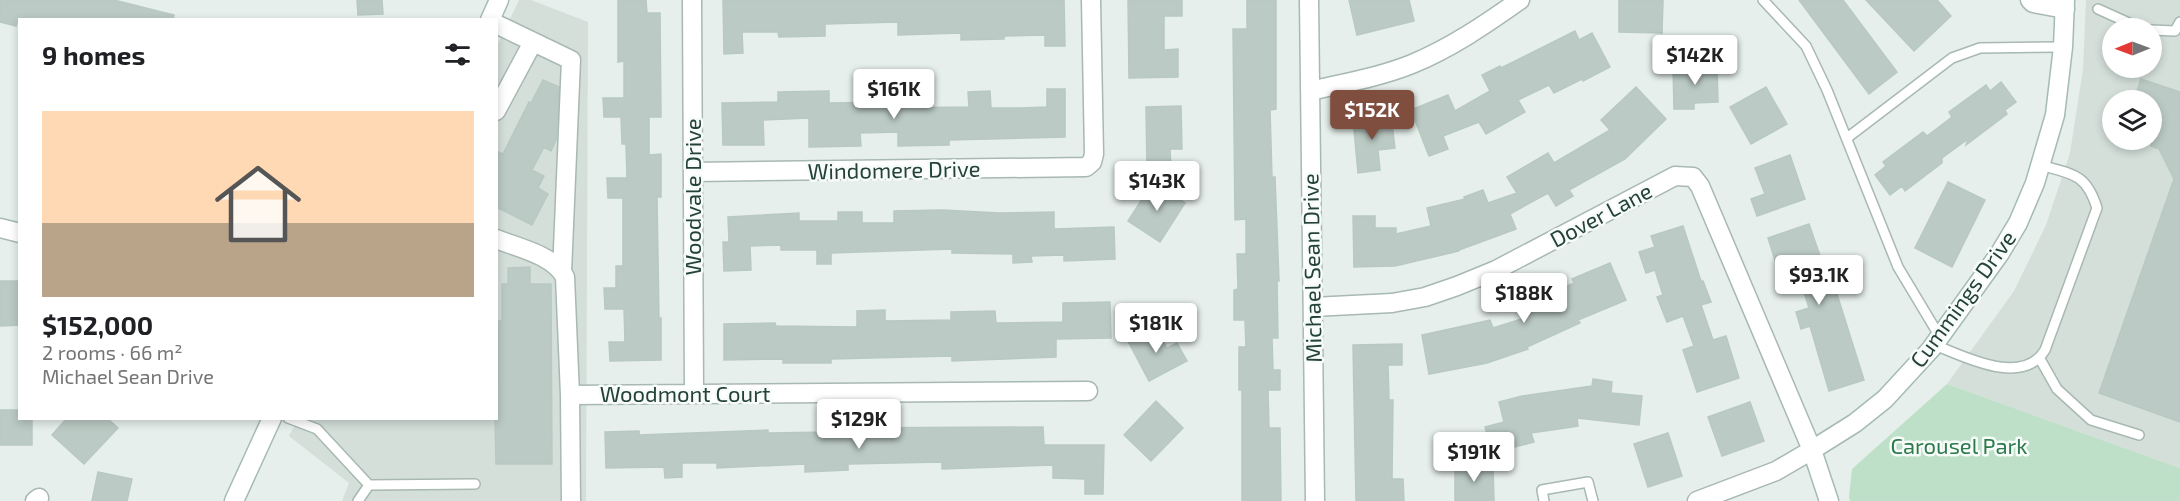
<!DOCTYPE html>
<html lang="en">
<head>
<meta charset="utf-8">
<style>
	:root { --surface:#fff; --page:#f2f2f2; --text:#202124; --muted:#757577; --accent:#7f4e3f }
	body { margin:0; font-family:"Exo 2",sans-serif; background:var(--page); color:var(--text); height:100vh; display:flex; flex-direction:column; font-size:22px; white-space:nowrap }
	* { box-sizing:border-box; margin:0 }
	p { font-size:20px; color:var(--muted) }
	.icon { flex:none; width:33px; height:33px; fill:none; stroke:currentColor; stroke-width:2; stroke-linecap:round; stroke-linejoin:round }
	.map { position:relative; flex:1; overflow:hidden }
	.drawer { position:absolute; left:18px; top:18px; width:480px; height:402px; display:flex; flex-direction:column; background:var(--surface); border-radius:0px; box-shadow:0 3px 9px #0003 }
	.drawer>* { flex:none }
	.needle { width:39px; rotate:269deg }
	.buttons { position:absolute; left:2102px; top:18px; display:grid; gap:12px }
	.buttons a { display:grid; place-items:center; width:60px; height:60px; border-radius:50%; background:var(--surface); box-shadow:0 3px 9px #0003; font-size:30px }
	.price { position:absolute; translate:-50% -51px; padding:0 14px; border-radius:6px; background:#fff; color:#222; font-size:20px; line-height:39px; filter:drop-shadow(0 2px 3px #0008) }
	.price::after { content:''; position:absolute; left:50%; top:36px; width:18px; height:14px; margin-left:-9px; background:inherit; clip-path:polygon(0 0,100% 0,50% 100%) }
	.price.selected { background:var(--accent); color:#fff }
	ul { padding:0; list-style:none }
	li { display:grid; align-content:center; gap:12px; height:318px; padding:0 24px }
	li span { display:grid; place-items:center; height:186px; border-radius:0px; color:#555 }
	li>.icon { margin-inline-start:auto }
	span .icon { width:108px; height:108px; fill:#fffc; stroke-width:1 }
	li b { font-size:26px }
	h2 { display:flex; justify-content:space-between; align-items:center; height:72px; padding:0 24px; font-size:26px }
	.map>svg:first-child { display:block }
</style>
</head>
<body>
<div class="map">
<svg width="2180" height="501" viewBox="0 0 2180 501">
	<rect width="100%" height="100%" fill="#e6efeb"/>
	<path fill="#d4dfda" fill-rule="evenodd" d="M519,0H531L588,22L586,501H342L349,483L289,436L298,419L496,418L497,46Z
		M2086,0H2180V468L1947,384L2014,291L2046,225L2070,153L2083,69ZM2112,28H2151V68H2112ZM2112,100H2151V140H2112Z"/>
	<path fill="#bfe0c8" d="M1947,384L2180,468V501H1850L1849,497L1852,469Z"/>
	<path fill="#bbcac4" stroke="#b8c9c2" stroke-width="1.5" d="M0,0H114L174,15L173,20H18L16,26L0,22Z
		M357,0H382L383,14L358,15Z
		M618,0H646L647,13H660L661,117H649V155L661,154V197H657L659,319L661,318V360L610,361L609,342H625L624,309H605L604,288H616V266H623V198H608L607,178H627L626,144H622L621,117H604L603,98H624V61L618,62Z
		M723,0H1064L1065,46H1045V35L1004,36V39L961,40V33L898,35V22L825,24V36L779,37L778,32H742L743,53L724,54Z
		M1128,0H1182V16H1164V50L1178,49V77L1129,78Z
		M1247,0H1276V109L1270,110L1272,177H1275L1279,281H1277L1278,338H1272L1273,370H1280V390H1268L1269,428H1280L1281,501H1242V390H1239V347H1246L1245,320H1234V290L1238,289L1237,254H1246V219L1235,220L1233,29H1247Z
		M1349,0H1409L1414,21L1357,35Z
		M1619,0H1663L1662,33L1619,32Z
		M1799,0H1843L1897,72L1869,94Z
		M1866,0H1937L1951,16L1914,51Z
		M1575,31L1579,40L1592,33L1610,67L1583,81L1582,79L1554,93L1549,85L1518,100L1525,112L1486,134L1479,122L1443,136L1448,149L1429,156L1411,110L1448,95L1455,111L1490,91L1482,75L1500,66L1501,68Z
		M1717,66L1718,102L1694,103V109H1674L1673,67Z
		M2141,79L2180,92V422L2099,393L2174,179L2159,149L2151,146V100H2134Z
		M543,80L559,87L556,140L551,151L544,147L532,170L544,176L538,188L548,194L532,225L496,207V151L503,154L529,102L531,103Z
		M2001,82L2016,102L2005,110L2007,114L1966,145L1968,139L1942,158V163L1905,191L1902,186L1890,195L1875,175L1886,166L1883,162L1923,132L1927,136L1952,117L1949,112L1986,85L1990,91Z
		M1636,87L1666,119L1625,159L1569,190L1573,196L1556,206L1548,193L1510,214L1516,229L1459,250V251L1395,266L1354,267L1353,216H1375V228H1396V234L1431,226L1427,208L1465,199L1464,197L1483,190L1488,203L1517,193L1507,177L1548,153L1554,163L1610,130L1601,120Z
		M1766,87L1787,124L1751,144L1730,107Z
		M1047,89H1065V137L949,140V145L898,146V132L860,133L861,146L809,147V118L763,120L764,145H723L722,103L778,102V92L829,91V103L887,102V108L969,107L968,92L990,91L991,108H1020L1047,107Z
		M1181,106L1182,149H1170L1171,167H1147L1146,107Z
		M1391,115L1395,148L1378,150L1380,170L1358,173L1353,119Z
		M1790,155L1805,199L1757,216L1751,199L1765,194L1755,168Z
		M1153,182L1185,203L1160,242L1128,221Z
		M1948,182L1985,200L1952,267L1915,248Z
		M943,210L999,213L1054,212V229L1114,227L1115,259L1064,261V255L1031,256L1032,262L1013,263V254L952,253V249L831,253V264H817V250H781V245L750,246L751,270L724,271L723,242H729L728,217L799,213V221H838V212H862V223H894V211Z
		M1809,224L1826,273L1830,272L1864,380L1829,391L1810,326L1801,329L1796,312L1809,308L1797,270L1780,276L1768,238Z
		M1683,226L1701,281H1703L1711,302L1701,305L1713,340L1726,336L1739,378L1697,392L1683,350L1694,346L1683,316L1667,322L1657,297L1663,295L1655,270L1646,273L1639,252L1655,247L1651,236Z
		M1610,263L1626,300L1578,320L1580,323L1527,347L1528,349L1487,363L1429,374L1422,335L1490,320L1493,328L1528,317L1523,306L1574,283L1572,279Z
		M530,267V284H551L552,464H496L495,418L496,390H498V321H502V284H508V268Z
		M0,281H20V325L0,326Z
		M1110,302L1111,338L1056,339V357L952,361V356L831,359V363H783V359L724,360V324L775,323L776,326L857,327V311L885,310V321L951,320V312L995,311L996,323L1063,322V303Z
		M1156,327L1167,348L1177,343L1187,361L1149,381L1128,341Z
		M1402,344V365H1388L1389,400H1393L1392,479H1403L1404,501H1356L1353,345Z
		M1593,379L1612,382L1611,393L1642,396L1639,425L1577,418L1578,426L1531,433L1534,442L1492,453L1485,427L1504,422L1499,402L1522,396L1592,386Z
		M1156,401L1183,428L1151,461L1124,435Z
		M1750,402L1764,441L1722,456L1708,417Z
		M0,410H20V418H32V445H0Z
		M67,418H107L118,428L84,464L52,435Z
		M1043,427L1044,445H1104L1103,494H1085V479L1053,478V465L942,469V462L848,464V470L805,472V464L717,468V463H682V477L665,478L664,467L606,468L605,432L639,431V435L768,430V433L829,432V428Z
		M1668,433L1682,476L1648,487L1634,444Z
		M1493,465L1494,501H1455V466Z
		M98,472L132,479L127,501H92Z"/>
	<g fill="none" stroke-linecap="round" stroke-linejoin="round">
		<g stroke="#a8b8b2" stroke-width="12">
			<path id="lane" d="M1763,0L1806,46L1827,90L1898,267L1940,337
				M2098,9L2140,28
				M2151,30L2175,31L2180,22
				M1847,138L1952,58L1980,48L2063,47
				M1935,345C1965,357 2023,387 2045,350L2097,208C2086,173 2072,174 2040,165
				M2040,359L2057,389L2091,420L2139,435
				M288,418L317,429L369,485L358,501
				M369,485L475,484
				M1544,501L1542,490L1588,482L1593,501"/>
		</g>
		<g stroke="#a8b8b2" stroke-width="21">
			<path id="street" d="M692,0L694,394
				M1309,0L1315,501
				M2030,0L2033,3L2065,9
				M496,24L571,60L562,272
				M1310,91C1344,83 1380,77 1412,64C1451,48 1486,24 1520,0
				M496,111L533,42
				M693,172L1086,167L1092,162L1094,154L1091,0
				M0,228L20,233
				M496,239C519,248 553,255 565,277L570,395L571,501
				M1313,307L1392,303L1425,297L1457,286L1496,270L1675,176L1693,177L1700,186L1812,450L1776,471L1697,501
				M570,395L1088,391
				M35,501L39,498"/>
		</g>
		<g stroke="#a4bbb3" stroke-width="21">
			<path id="secondary" d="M490,20L499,0
				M234,501L272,418
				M1829,501L1812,450L1855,423L1885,399L1931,349L2000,253L2018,223L2035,183L2055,115L2063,47L2065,0"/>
		</g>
		<use href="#lane" stroke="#fff" stroke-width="9"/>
		<use href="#street" stroke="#fff" stroke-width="18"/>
		<use href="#secondary" stroke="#fff" stroke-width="18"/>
	</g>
	<g text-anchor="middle" stroke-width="5" stroke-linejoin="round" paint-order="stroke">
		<g font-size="22" fill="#24423a" stroke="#f7fbf9">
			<text transform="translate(894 170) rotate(-1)" y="8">Windomere Drive</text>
			<text transform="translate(693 197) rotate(-90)" y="8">Woodvale Drive</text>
			<text transform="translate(1601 215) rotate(-28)" y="8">Dover Lane</text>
			<text transform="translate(1312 268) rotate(-91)" y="8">Michael Sean Drive</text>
			<text transform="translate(1963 299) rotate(-54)" y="8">Cummings Drive</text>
			<text x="685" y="402">Woodmont Court</text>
		</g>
		<g font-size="22" fill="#2d7a4b" stroke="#f7fbf9">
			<text x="1959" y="454">Carousel Park</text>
		</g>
	</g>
</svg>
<div class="buttons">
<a><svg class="needle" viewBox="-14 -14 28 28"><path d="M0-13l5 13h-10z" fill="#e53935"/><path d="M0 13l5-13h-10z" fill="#757577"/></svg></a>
<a><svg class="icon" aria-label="layers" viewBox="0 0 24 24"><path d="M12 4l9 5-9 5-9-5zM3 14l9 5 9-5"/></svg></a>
</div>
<b class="price" style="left:1695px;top:86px">$142K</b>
<b class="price" style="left:894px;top:120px">$161K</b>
<b class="price selected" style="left:1372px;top:141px">$152K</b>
<b class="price" style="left:1157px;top:212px">$143K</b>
<b class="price" style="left:1819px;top:306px">$93.1K</b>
<b class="price" style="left:1524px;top:324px">$188K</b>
<b class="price" style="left:1156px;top:354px">$181K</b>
<b class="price" style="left:859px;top:450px">$129K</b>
<b class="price" style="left:1474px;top:483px">$191K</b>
<section class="drawer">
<h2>9 homes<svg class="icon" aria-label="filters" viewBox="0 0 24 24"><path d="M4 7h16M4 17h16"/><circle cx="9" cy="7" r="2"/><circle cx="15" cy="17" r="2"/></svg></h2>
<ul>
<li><span style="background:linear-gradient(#ffd9b3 60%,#b9a48a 0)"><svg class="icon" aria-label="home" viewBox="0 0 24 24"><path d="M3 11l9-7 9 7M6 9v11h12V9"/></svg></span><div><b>$152,000</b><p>2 rooms · 66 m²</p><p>Michael Sean Drive</p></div></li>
</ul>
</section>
</div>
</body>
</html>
